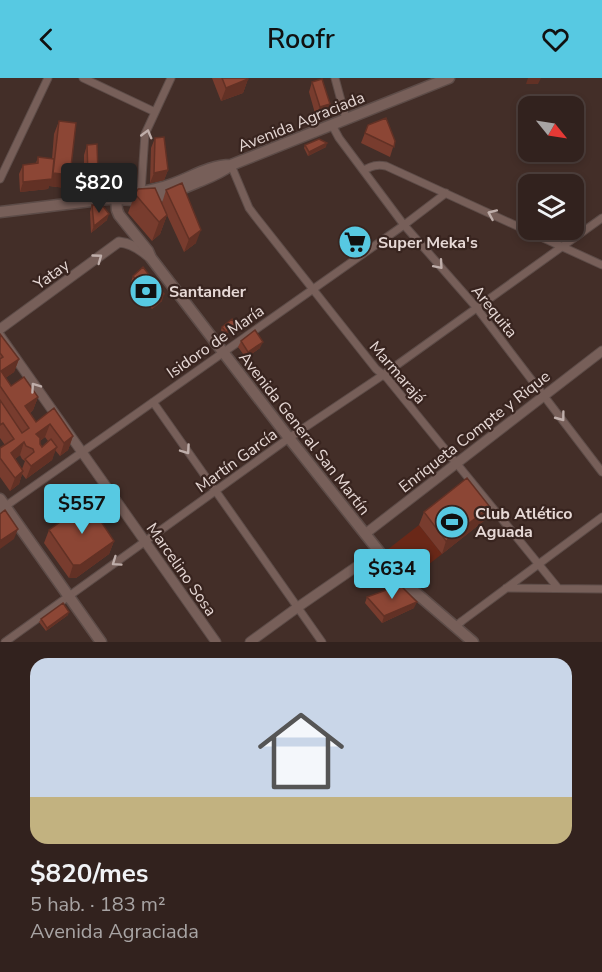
<!DOCTYPE html>
<html lang="es">
<head>
<meta charset="utf-8">
<style>
	:root { --surface:#32221e; --page:#3d2f2b; --text:#f1f3f6; --muted:#a8a4a4; --line:#4d3f3c; --accent:#57c9e2 }
	body { margin:0; font-family:"Nunito Sans",sans-serif; background:var(--page); color:var(--text); height:100vh; display:flex; flex-direction:column; font-size:22px; white-space:nowrap }
	* { box-sizing:border-box; margin:0 }
	p { font-size:20px; color:var(--muted) }
	.icon { flex:none; width:33px; height:33px; fill:none; stroke:currentColor; stroke-width:2; stroke-linecap:round; stroke-linejoin:round }
	.map { position:relative; height:564px; overflow:hidden }
	.sheet { display:flex; flex-direction:column; background:var(--surface); flex:1 }
	.sheet>* { flex:none }
	.needle { width:39px; rotate:120deg }
	.buttons { position:absolute; left:518px; top:18px; display:grid; gap:12px }
	.buttons a { display:grid; place-items:center; width:66px; height:66px; border-radius:12px; background:var(--surface); box-shadow:0 3px 9px #0003,0 0 0 2px var(--line); font-size:30px }
	.price { position:absolute; translate:-50% -51px; padding:0 14px; border-radius:6px; background:var(--accent); color:#111; font-size:20px; line-height:39px; filter:drop-shadow(0 2px 3px #0008) }
	.price::after { content:''; position:absolute; left:50%; top:36px; width:18px; height:14px; margin-left:-9px; background:inherit; clip-path:polygon(0 0,100% 0,50% 100%) }
	.price.current { background:#222; color:#fff }
	ul { padding:0; list-style:none }
	li { display:grid; align-content:center; gap:12px; height:318px; padding:0 30px }
	li span { display:grid; place-items:center; height:186px; border-radius:18px; color:#555 }
	li>.icon { margin-inline-start:auto }
	span .icon { width:108px; height:108px; fill:#fffc; stroke-width:1 }
	li b { font-size:26px }
	header { display:flex; justify-content:space-between; align-items:center; height:78px; padding:0 30px; background:var(--accent); color:#111; font-size:27px; font-weight:600 }
	.map>svg:first-child { display:block }
</style>
</head>
<body>
<header><svg class="icon" aria-label="back" viewBox="0 0 24 24"><path d="M15 5l-7 7 7 7"/></svg>Roofr<svg class="icon" aria-label="heart" viewBox="0 0 24 24"><path d="M12 20l-8-8c-3-5 5-10 8-4 3-6 11-1 8 4z"/></svg></header>
<div class="map">
<svg width="602" height="564" viewBox="0 0 602 564">
	<rect width="100%" height="100%" fill="#432e28"/>
	<path fill="#6a2818" d="M419,447L442,476L410,501L387,472Z"/>
	<g fill="none" stroke-linecap="round" stroke-linejoin="round">
		<g stroke="#5d4c48" stroke-width="9">
			<path id="minor" d="M83,0L155,34
				M335,0L346,41
				M332,47L339,60L404,147L476,229L602,394
				M231,87L249,130L255,138L376,291L387,300L558,510
				M364,92C372,88 377,86 386,88L602,187
				M0,101L48,0
				M141,114L145,56L171,0
				M153,324L322,564
				M0,432L404,147L446,115
				M506,510L602,511
				M455,549L462,543L602,439
				M5,564L289,360L383,297L602,140"/>
		</g>
		<g stroke="#5d4c48" stroke-width="11">
			<path id="tertiary" d="M0,251L119,164C131,165 140,171 149,179
				M0,258L216,564
				M365,456L602,273
				M250,564L298,529L379,473"/>
		</g>
		<g stroke="#5d4c48" stroke-width="13">
			<path id="secondary" d="M116,120L117,132L119,137L148,173L151,180L289,360L393,491L408,508L473,564
				M116,120C145,127 172,115 198,104C210,99 221,95 231,87L449,0
				M0,134L116,120C132,114 148,114 163,109C186,103 207,87 231,87
				M0,421L101,564"/>
		</g>
		<use href="#minor" stroke="#775f59" stroke-width="7"/>
		<use href="#tertiary" stroke="#775f59" stroke-width="9"/>
		<use href="#secondary" stroke="#775f59" stroke-width="10"/>
	</g>
	<path fill="#783c2e" fill-rule="evenodd" d="M212,0H247L248,1L243,15L221,23Z
		M312,4L326,36L316,39L309,14Z
		M59,43L70,97L66,110L49,108L48,111L20,114L19,96L23,87L36,85L38,79L52,81L54,56Z
		M368,47L395,63L390,79L361,65Z
		M155,60L168,92L164,102L150,105L151,70Z
		M87,67L98,96L94,106L84,107V77Z
		M305,67L326,69L308,78L304,70Z
		M166,112L196,165L184,174L167,137L160,156L152,163L128,135L135,116L162,125Z
		M92,127L107,142L91,155L90,134Z
		M133,198L162,223L152,231L131,204Z
		M222,249L235,250L224,257L221,252Z
		M0,256L19,281L14,294L5,300L11,308L38,319L33,332L30,335L36,344L54,330L73,358L68,372L60,378L55,372L52,382L26,401L22,396L19,406L10,413L0,399V370L5,367L0,360ZM45,359L48,363L42,369L40,366V363ZM20,377L22,381L25,383L22,391L15,381Z
		M241,263L260,270L246,280L238,269Z
		M490,429L485,442L442,476L419,447L424,434Z
		M49,452L114,463L109,476L76,500H69L44,465Z
		M367,519L414,530L382,545L365,525Z
		M68,537L46,553L39,544L41,541Z"/>
	<path fill="#623125" d="M528,0H541L538,6H526Z
		M248,1L243,15L221,23L226,10Z
		M330,26L326,36L316,39L320,29Z
		M327,65L326,69L308,78L309,74Z
		M168,92L164,102L150,105L154,95Z
		M53,95L70,97L66,110L49,108L48,111L20,114L23,104L51,101Z
		M98,96L94,106L84,107L88,97Z
		M109,136L107,142L91,155L94,148Z
		M167,137L160,156L152,163L159,144Z
		M201,152L196,165L184,174L189,161Z
		M164,216L162,223L152,231L154,224Z
		M236,247L235,250L224,257L226,254Z
		M263,264L260,270L246,280L248,274Z
		M19,281L14,294L0,304L1,293Z
		M38,319L33,332L22,340L25,328Z
		M50,346L45,359L32,369L36,356Z
		M73,358L68,372L60,378L64,365Z
		M24,364L20,377L6,388L11,375Z
		M57,369L52,382L26,401L31,388Z
		M23,393L19,406L10,413L15,400Z
		M490,429L485,442L442,476L446,463Z
		M18,451L14,461L0,471V463Z
		M114,463L109,476L76,500H69L73,487Z
		M417,524L414,530L382,545L384,538Z
		M69,534L68,537L46,553L47,550Z"/>
	<path fill="#8c4635" stroke="#623125" stroke-width="1.5" d="M222,0H247L248,1L226,10Z
		M322,1L330,26L320,29L312,4Z
		M386,40L395,63L394,69L365,55L368,47Z
		M59,43L76,45L70,97L53,95Z
		M164,59L168,92L154,95L155,60Z
		M319,61L327,65L309,74L305,67Z
		M97,66L98,96L88,97L87,67Z
		M38,79L54,81L52,101L23,104V87L38,85Z
		M182,105L201,152L189,161L166,112Z
		M155,110L167,137L159,144L135,116L138,111Z
		M92,127H102L109,136L94,148Z
		M143,189L164,216L154,224L133,198Z
		M232,241L236,247L226,254L222,249Z
		M255,252L263,264L248,274L241,263Z
		M0,256L19,281L1,293L11,308L24,299L38,319L25,328L36,344L54,330L73,358L64,365L50,346L36,356L40,360V366L42,369L51,361L57,369L31,388L25,381L34,374L33,371L26,368L24,364L11,375L23,393L15,400L0,380V370L14,361L3,345L0,347V322L22,355L29,350L0,308V281L3,279L0,275Z
		M467,400L490,429L446,463L424,434Z
		M88,424L114,463L80,487H73L49,452Z
		M5,432L18,451L0,463V436Z
		M400,507L417,524L384,538L367,519Z
		M63,525L69,534L47,550L41,541Z"/>
	<defs><path id="oneway-chevron" d="M-2-3.5L2.5 0L-2 3.5" fill="none" stroke-width="1.6" stroke-linecap="round" stroke-linejoin="round" transform="scale(1.5)"/></defs>
	<g stroke="#bfaeaa">
		<use href="#oneway-chevron" transform="translate(147 56) rotate(-75)"/>
		<use href="#oneway-chevron" transform="translate(492 136) rotate(-156)"/>
		<use href="#oneway-chevron" transform="translate(98 180) rotate(-36)"/>
		<use href="#oneway-chevron" transform="translate(439 187) rotate(49)"/>
		<use href="#oneway-chevron" transform="translate(35 309) rotate(-125)"/>
		<use href="#oneway-chevron" transform="translate(561 339) rotate(53)"/>
		<use href="#oneway-chevron" transform="translate(186 372) rotate(55)"/>
		<use href="#oneway-chevron" transform="translate(116 484) rotate(145)"/>
	</g>
	<defs>
		<g id="supermarket-disc" transform="scale(1.725)"><circle r="9.5" fill="#57c9e2" stroke="#38241f"/><path d="M-6-5.5h2.5l.6 2H6L4.5 2H-2.5L-4.4-4H-6ZM-1.5 3.2a1.3 1.3 0 1 0 .1 0ZM3 3.2a1.3 1.3 0 1 0 .1 0Z" fill="#111"/></g>
		<g id="bank-disc" transform="scale(1.725)"><circle r="9.5" fill="#57c9e2" stroke="#38241f"/><path d="M-6-4H6V4H-6ZM0-2.3a2.3 2.3 0 1 0 0 4.6a2.3 2.3 0 1 0 0-4.6Z" fill="#111"/></g>
		<g id="stadium-disc" transform="scale(1.725)"><circle r="9.5" fill="#57c9e2" stroke="#38241f"/><path d="M0-5a6.5 5 0 1 0 0 10a6.5 5 0 1 0 0-10ZM-3.5-1.8h7v3.6h-7Z" fill="#111"/></g>
	</defs>
	<g fill-rule="evenodd">
		<use href="#supermarket-disc" x="355" y="164"/>
		<use href="#bank-disc" x="146" y="213"/>
		<use href="#stadium-disc" x="452" y="444"/>
	</g>
	<g text-anchor="middle" stroke-width="4.5" stroke-linejoin="round" paint-order="stroke">
		<g font-size="16" fill="#e6d8d5" stroke="#38241f">
			<text transform="translate(301 43) rotate(-22)" y="6">Avenida Agraciada</text>
			<text transform="translate(51 196) rotate(-36)" y="6">Yatay</text>
			<text transform="translate(495 233) rotate(51)" y="6">Arequita</text>
			<text transform="translate(215 263) rotate(-35)" y="6">Isidoro de María</text>
			<text transform="translate(398 294) rotate(49)" y="6">Marmarajá</text>
			<text transform="translate(474 353) rotate(-38)" y="6">Enriqueta Compte y Rique</text>
			<text transform="translate(305 355) rotate(52)" y="6">Avenida General San Martín</text>
			<text transform="translate(236 382) rotate(-36)" y="6">Martín García</text>
			<text transform="translate(182 491) rotate(55)" y="6">Marcelino Sosa</text>
		</g>
		<g font-size="16" font-weight="bold" fill="#e6d8d5" stroke="#38241f" text-anchor="start">
			<text x="378" y="170">Super Meka's</text>
			<text x="169" y="219">Santander</text>
			<text x="475" y="441">Club Atlético<tspan x="475" dy="18">Aguada</tspan></text>
		</g>
	</g>
</svg>
<div class="buttons">
<a><svg class="needle" viewBox="-14 -14 28 28"><path d="M0-13l5 13h-10z" fill="#e53935"/><path d="M0 13l5-13h-10z" fill="#a8a4a4"/></svg></a>
<a><svg class="icon" aria-label="layers" viewBox="0 0 24 24"><path d="M12 4l9 5-9 5-9-5zM3 14l9 5 9-5"/></svg></a>
</div>
<b class="price current" style="left:99px;top:136px">$820</b>
<b class="price" style="left:82px;top:457px">$557</b>
<b class="price" style="left:392px;top:522px">$634</b>
</div>
<section class="sheet">
<ul>
<li><span style="background:linear-gradient(#c9d6e8 75%,#c2b280 0)"><svg class="icon" aria-label="home" viewBox="0 0 24 24"><path d="M3 11l9-7 9 7M6 9v11h12V9"/></svg></span><div><b>$820/mes</b><p>5 hab. · 183 m²</p><p>Avenida Agraciada</p></div></li>
</ul>
</section>
</body>
</html>
